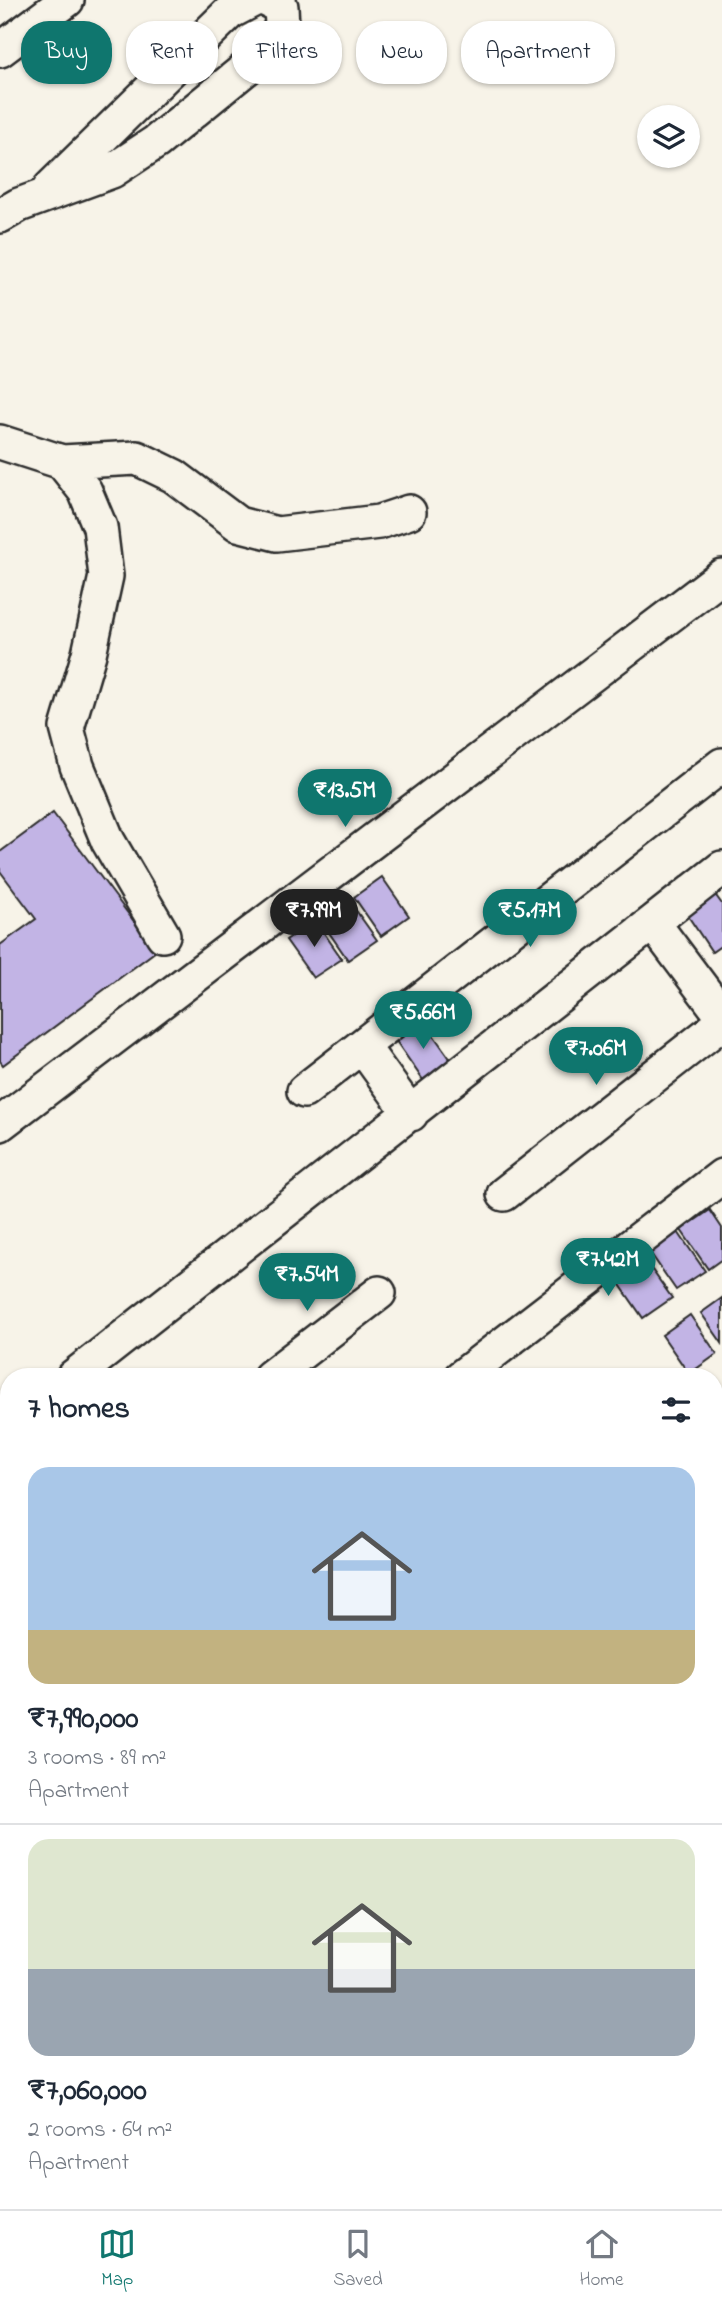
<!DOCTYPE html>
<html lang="en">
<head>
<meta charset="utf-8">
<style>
	:root { --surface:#fff; --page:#f6f6f7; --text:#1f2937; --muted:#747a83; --line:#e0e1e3; --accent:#0f766e }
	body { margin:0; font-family:"Indie Flower",sans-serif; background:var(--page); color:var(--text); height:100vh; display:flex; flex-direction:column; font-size:26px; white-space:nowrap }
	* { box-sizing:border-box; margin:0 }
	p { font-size:23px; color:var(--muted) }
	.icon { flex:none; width:38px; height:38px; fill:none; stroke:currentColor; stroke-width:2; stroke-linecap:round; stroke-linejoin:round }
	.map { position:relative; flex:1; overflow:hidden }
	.panel { position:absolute; left:0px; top:1368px; width:723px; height:842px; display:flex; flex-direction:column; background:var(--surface); border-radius:28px 28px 0 0; box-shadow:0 2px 5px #0004 }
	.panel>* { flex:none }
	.hud { position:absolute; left:21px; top:21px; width:681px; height:63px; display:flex; gap:14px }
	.buttons { position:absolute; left:637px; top:105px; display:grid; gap:14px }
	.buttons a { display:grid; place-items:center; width:63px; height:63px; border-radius:50%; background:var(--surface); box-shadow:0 2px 5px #0004; font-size:35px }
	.price { position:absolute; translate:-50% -60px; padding:0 16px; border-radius:24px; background:var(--accent); color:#fff; font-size:23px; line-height:46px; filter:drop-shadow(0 2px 4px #0008) }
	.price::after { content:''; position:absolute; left:50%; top:42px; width:21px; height:16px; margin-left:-10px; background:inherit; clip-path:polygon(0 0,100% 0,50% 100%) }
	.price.on { background:#222; color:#fff }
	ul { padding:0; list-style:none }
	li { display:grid; align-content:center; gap:14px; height:371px; padding:0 28px }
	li+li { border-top:2px solid var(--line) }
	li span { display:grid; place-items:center; height:217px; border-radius:21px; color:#555 }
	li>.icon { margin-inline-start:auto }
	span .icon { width:126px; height:126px; fill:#fffc; stroke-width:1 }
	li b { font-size:30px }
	h2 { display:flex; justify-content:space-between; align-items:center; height:84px; padding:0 28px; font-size:30px }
	.tag { padding:0 24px; border-radius:28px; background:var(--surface); box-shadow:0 2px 5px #0004; font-size:24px; line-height:63px }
	.tag.on { background:var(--accent); color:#fff }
	.tab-bar { display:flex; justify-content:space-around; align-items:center; height:98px; border-top:2px solid var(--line); background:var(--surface); font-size:19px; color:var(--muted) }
	.tab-bar a { display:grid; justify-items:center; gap:4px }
	.tab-bar .on { color:var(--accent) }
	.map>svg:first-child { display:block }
</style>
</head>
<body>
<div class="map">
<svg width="722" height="2209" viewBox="0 0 722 2209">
	<rect width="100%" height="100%" fill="#f7f3e8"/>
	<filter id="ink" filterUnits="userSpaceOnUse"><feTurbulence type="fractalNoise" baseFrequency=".0143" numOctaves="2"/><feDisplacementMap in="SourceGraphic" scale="14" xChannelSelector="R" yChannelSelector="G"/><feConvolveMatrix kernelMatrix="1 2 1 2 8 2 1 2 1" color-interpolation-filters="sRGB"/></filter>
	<g filter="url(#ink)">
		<path fill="#c2b4e5" stroke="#2b2b2b" stroke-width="2" d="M53,813L156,951L3,1065L0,1061V945L36,919L0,871V852Z
			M382,877L409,916L381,936L354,897Z
			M714,893L722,904V945L712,952L686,913Z
			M350,902L377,940L348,960L321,921Z
			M315,920L342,959L313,978L286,940Z
			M424,1022L451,1060L423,1080L396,1041Z
			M710,1210L722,1228V1259L708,1269L681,1230Z
			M678,1232L705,1271L676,1290L649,1251Z
			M645,1260L672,1298L643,1318L616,1279Z
			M722,1298V1343L701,1313Z
			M690,1315L717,1354L689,1374L662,1335Z"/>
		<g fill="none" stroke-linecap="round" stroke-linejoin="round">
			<g stroke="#2b2b2b" stroke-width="38">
				<path id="minor" d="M0,50L67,0
					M50,188L230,12L253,0
					M0,216L19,205L112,171L156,142L265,53L282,26L281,7L267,0
					M0,442L62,462L137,458L174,476L238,524L277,534L379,522L409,512
					M62,462L85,491L100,527L106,576L89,654L67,728L77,766L108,841L163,935
					M653,923L722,1015
					M362,1046L411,1114
					M304,1091L722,765
					M0,1124L722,576
					M504,1194L722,1023
					M73,1377L722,868
					M270,1377L379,1293
					M461,1377L722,1176
					M0,1434L9,1427
					M0,1587L9,1580
					M0,1646L9,1655
					M478,2202L483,2209"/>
			</g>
			<use href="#minor" stroke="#f7f3e8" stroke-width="33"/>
		</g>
	</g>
</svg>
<div class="buttons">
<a><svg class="icon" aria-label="layers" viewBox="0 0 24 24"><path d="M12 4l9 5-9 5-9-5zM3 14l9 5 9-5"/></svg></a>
</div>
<b class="price" style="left:345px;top:829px">₹13.5M</b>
<b class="price on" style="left:314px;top:949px">₹7.99M</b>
<b class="price" style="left:530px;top:949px">₹5.17M</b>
<b class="price" style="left:423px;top:1051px">₹5.66M</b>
<b class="price" style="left:596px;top:1087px">₹7.06M</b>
<b class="price" style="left:608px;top:1298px">₹7.42M</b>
<b class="price" style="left:307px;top:1313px">₹7.54M</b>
<div class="hud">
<a class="tag on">Buy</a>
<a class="tag">Rent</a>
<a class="tag">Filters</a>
<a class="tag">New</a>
<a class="tag">Apartment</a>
</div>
<section class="panel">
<h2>7 homes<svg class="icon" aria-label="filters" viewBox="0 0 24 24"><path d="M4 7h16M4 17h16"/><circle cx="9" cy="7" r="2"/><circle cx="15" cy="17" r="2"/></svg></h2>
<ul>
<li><span style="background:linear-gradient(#a9c7e8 75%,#c2b280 0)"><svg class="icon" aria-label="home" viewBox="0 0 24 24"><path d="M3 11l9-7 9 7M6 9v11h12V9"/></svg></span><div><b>₹7,990,000</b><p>3 rooms · 89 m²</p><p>Apartment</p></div></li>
<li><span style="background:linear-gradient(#dfe7d0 60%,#9aa5b1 0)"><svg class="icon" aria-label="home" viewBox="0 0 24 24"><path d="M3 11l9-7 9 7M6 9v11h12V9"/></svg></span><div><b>₹7,060,000</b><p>2 rooms · 64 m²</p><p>Apartment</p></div></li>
</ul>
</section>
</div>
<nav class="tab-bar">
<a class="on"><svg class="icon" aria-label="map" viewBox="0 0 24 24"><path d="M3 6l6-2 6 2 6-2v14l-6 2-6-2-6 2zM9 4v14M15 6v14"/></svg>Map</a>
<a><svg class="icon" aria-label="saved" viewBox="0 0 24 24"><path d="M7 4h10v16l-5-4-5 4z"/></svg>Saved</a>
<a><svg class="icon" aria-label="home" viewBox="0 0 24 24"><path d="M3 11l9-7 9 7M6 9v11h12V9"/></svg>Home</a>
</nav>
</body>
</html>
